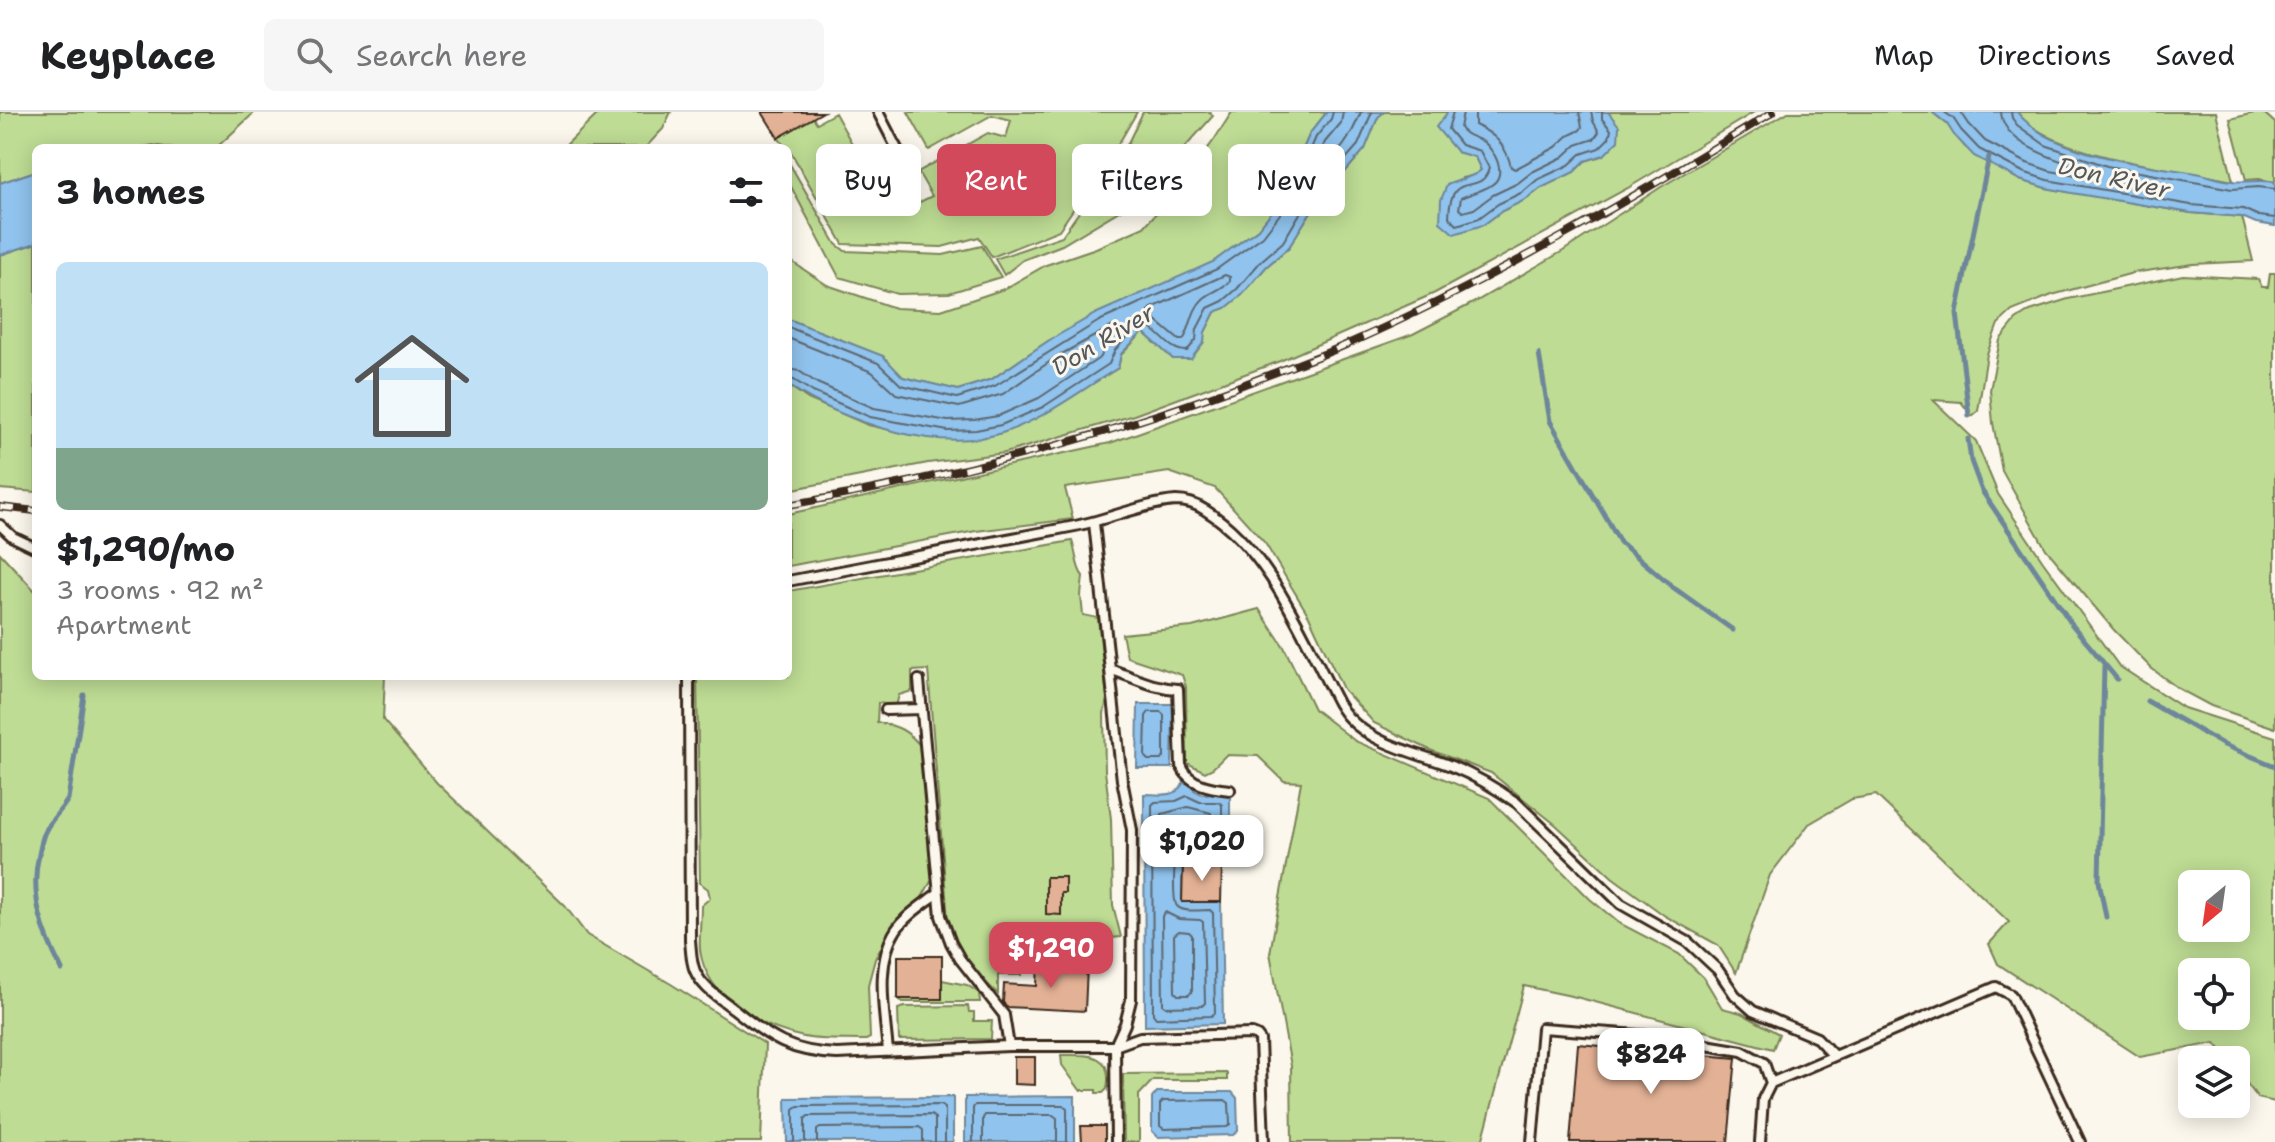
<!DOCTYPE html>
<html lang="en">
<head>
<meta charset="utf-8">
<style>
	:root { --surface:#fff; --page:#f6f6f6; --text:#202124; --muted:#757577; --line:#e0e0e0; --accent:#d1495b }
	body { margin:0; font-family:"Shantell Sans",sans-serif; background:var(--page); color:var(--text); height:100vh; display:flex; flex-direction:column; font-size:30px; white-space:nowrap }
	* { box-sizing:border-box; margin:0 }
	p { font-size:26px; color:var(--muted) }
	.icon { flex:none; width:44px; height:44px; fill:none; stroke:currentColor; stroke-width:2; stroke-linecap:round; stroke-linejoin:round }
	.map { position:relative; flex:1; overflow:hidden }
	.panel { position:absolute; left:32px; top:32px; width:760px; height:536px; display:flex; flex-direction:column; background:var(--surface); border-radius:12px; box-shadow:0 4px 20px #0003 }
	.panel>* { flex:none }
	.hud { position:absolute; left:816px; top:32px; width:760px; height:72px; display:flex; gap:16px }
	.needle { width:52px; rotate:209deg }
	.tools { position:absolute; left:2178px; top:758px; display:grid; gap:16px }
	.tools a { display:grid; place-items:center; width:72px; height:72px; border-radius:12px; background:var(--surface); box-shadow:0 4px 20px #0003; font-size:40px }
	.price { position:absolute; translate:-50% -68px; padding:0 18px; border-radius:16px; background:#fff; color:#222; font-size:26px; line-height:52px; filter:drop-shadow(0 2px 4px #0008) }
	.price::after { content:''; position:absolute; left:50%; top:48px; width:24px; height:18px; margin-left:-12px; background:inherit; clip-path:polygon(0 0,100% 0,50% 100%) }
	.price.on { background:var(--accent); color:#fff }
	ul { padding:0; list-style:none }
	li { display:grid; align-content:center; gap:16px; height:424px; padding:0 24px }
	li+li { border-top:2px solid var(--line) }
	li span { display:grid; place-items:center; height:248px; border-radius:12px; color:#555 }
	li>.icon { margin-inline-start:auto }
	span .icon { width:144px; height:144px; fill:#fffc; stroke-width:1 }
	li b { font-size:34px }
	h2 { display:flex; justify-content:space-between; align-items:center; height:96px; padding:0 24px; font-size:34px }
	.pill { padding:0 28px; border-radius:12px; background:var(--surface); box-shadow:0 4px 20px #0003; font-size:28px; line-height:72px }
	.pill.on { background:var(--accent); color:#fff }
	header { display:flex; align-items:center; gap:48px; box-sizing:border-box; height:112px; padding:0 40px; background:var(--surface); border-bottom:2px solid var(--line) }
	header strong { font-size:38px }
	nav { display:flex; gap:44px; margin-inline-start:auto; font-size:28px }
	.search { width:560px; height:72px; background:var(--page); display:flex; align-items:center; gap:20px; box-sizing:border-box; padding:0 28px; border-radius:12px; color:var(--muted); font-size:30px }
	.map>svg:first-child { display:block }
</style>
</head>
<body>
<header>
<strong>Keyplace</strong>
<div class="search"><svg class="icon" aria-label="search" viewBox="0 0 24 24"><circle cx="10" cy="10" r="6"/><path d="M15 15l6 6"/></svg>Search here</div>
<nav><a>Map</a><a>Directions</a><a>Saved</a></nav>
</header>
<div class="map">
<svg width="2275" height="1030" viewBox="0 0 2275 1030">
	<rect width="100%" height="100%" fill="#fbf7ec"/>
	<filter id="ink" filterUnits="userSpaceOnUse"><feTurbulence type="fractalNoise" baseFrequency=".0125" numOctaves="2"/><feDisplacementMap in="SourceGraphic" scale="16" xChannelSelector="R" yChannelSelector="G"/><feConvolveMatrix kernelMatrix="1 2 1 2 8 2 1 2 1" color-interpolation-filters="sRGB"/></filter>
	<g filter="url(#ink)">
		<path fill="#bedc94" stroke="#7c8359" stroke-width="2" fill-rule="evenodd" d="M0,0H255L216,36H171L153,33L138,36H36V59L0,71Z
			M600,0H671L663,17L645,36H563Z
			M908,0H1137L1122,26L1059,118L992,145L979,125L942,135L843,132L791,40L778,26L813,6L817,11L835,1L880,82L900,71L912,94L932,84L918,60L988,21L1006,26L1011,8L992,3L929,38Z
			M1143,0H1210L1213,4L1139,87L1062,133L1023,148L1004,163L995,147L1062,124L1128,31Z
			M1232,0H1327L1310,21L1281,88L1258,117L1213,150L1048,229L992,267L958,278L902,265L883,244L788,207V147L827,173L895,196L941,198L1004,177L1046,153L1096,136L1144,115L1180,74L1214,28Z
			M1384,0H1448L1438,13L1457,40L1475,45L1481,58L1476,63L1462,66L1483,113L1502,99L1527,87L1541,76L1574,60L1585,49L1604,43L1608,0H1754L1628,76L1435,181L1280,249L1134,303L1005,341L928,351L788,378V273L808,287L868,313L899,320L1082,278L1118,256L1121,243L1143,220L1173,247L1205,220L1215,200L1242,183L1266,155L1289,135L1312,98L1365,37L1378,5Z
			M1788,0H1932L1947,12L1965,35L2020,68L2046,76L2191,101L2242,105L2253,149L2193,152L2133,161L2052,183L2012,199L1998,212L1987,242L1978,299L1972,304L1961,290L1933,288L1976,329L1998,382L2043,449L2119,554L2184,596L2275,625V990L2258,986L2236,957V948H2229L2215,931L2140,945L1998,852L1989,832L2009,810L1876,683L1852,687L1809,712L1770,763L1736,861L1718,833L1665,804L1612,765L1556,713L1491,661L1430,638L1374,611L1343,577L1309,504L1265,431L1215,376L1169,360L1065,376L1073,407L976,419L788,454V402L1110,331L1413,222L1475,190L1563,139L1661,75ZM2192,772H2236V816H2192ZM2192,860H2236V904H2192Z
			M2017,0H2216L2233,69C2176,56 2053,47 2017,0Z
			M2258,0L2265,2L2275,11V70L2259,67L2246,68L2230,7Z
			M788,49L836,132L845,139L943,143L982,134L1001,165L949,181L897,182L839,165L788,69Z
			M36,131V380L0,377V143Z
			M2270,161H2275V616L2211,594L2179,577L2151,556L2114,518L2046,437L2002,359L1993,311L1990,278L2000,228L2016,208L2030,199L2068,187L2183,163L2258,167L2262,175H2268Z
			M1072,429C1076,439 1076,457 1083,464L1081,484L1083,503L1098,506L1107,586L1104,602L1105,659L1111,707L1113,793L1121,825L1101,827L1098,822H1096L1094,825L1072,827L1058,830L1059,843L1047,844L1046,839H1030V851H1022V863H998V882L980,865L962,842L948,809L928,558L912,559V579L899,583L896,594L878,591L877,610C898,614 908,618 922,636L933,766L921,787L886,827L875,847L868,873L870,926L866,928C846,927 823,929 804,925C761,916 706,886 700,838C699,824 701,808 701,794L710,786L708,777L700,771L697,564H788V479Z
			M0,441L36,480V564H385L383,608L437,671L565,794L587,823L671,872L765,932L761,1030H0Z
			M1259,497L1284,535L1314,597L1355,629L1489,686L1590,787L1619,811L1679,842L1704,866L1722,896L1741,901L1779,922L1773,937L1576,885L1524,874L1482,1030H1292L1291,954L1270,841L1301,670L1284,669L1258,644L1226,643L1213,656L1205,660L1187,651L1186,575L1182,563L1127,545L1122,522L1192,515Z
			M942,868L967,873L979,881L980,890H903L898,887H942Z
			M968,894L969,900H974V909H992L991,927L899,928L898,897L904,895Z
			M1061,943C1088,943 1114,940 1107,977L1103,981H1096V978H1080L1062,953Z
			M1227,961V968H1153L1139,983V1030H1124L1123,962Z"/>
		<path fill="#90c3ed" stroke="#6e869a" stroke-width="2" d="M1327,0H1384L1378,5L1365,37L1312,98L1289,135L1266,155L1242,183L1226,196L1215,200L1205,220L1204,230L1191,247H1173L1143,220L1121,242L1118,256C1081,278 1046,306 1005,320C940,343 843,310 788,273V207L883,244L903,265L958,278L992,267L1048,229L1095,202L1213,150L1258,117L1281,88L1310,21Z
			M1448,0H1608L1619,14L1618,29L1604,43L1585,49L1574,60L1541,76L1527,87L1502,99L1483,113L1454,122L1440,110L1441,88L1447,73C1458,68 1474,65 1481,58L1475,45L1457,40L1436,15Z
			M1932,0H2017C2050,43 2145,53 2196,61C2208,63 2220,68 2232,69C2247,71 2258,67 2275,70V114L2256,111L2242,105L2191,101L2072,81L2046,76L2020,68L1974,44L1954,23L1947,12Z
			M36,59V131L0,143V71Z
			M1138,592H1173L1172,656H1137Z
			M1183,671H1192L1194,678L1202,682L1230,681V732L1234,734V751L1183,752L1182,790H1221L1223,912L1145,914L1144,682C1158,682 1177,687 1183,671Z
			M1157,980H1232L1237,986L1238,1019L1233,1023L1158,1025L1152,1019V986Z
			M1075,984V1030H965V985Z
			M953,985V1030H787L786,986Z"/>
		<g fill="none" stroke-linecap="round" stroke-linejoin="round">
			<path stroke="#5d6771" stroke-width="2" d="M1343,0L1341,11L1325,30L1314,56L1316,61L1320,60C1342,37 1349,29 1361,0
				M1453,0L1448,17L1461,33L1480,39L1489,56C1481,87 1450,54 1449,105L1457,113L1479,106L1498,92L1523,80L1537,68L1569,53L1581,42L1599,36L1609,26L1611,18L1602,7V0
				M1463,0L1460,16C1467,25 1473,24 1482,29C1488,32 1491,38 1495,44C1511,76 1479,77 1461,86L1459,97L1463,100L1474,97L1493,83L1518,71L1532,60L1563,45L1576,33L1594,27L1599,20L1593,9L1591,0
				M1475,0V13C1495,22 1506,33 1511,55L1515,57L1556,35L1568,24L1580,18L1582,15L1579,0
				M1944,0L1953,6L1961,18L1979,37L2023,60L2047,68L2191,93L2243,97L2259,104L2275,106
				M1961,0L1969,12L1985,29L2027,51L2050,59L2082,64L2085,63L2084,57C2058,48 2003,33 2001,0
				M2011,0L2012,6L2017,13L2045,33L2107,54L2232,77L2258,75L2275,77
				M1225,163L1230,165V169C1221,178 1209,181 1203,187C1191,198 1191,217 1183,228H1179L1148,202L1150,197Z
				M788,215L878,251L901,273L957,286L995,274L1099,209L1217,157L1263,124L1287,93L1316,25L1331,7L1333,0
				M788,226L872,260L896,282L959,295L1003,282L1058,244L1115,213L1119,217L1105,233L1101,245L1039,286L998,304L974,308L948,309L874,296L817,271L799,259L788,257
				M788,267L794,268L813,280L870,305L948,319L976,318L1001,313L1043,295L1109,252L1115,238L1139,213C1159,213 1166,240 1187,239L1196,228L1197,217L1208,196L1223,189L1237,177L1261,149L1283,130L1305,93L1358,33L1372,0
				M1149,600H1161L1164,603V645L1161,648H1148L1145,645L1146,604Z
				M1187,684L1200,690H1219L1222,693V732L1224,743L1183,744C1181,745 1178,745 1177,747C1173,752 1173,790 1177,794C1183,801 1201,798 1210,798L1213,801L1215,901L1211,904L1156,906L1153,902L1152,693L1155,690L1176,689Z
				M1188,695L1211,701L1212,732L1208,734H1180L1168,742H1164L1162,739V702Z
				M1165,800L1179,807L1200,808L1203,810L1205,891L1202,894L1166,895L1163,893L1162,804Z
				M1179,819L1189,820L1192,823V879L1189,883H1178L1175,880L1174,823Z
				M1225,988L1229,991L1230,1012L1227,1015L1164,1017L1160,1014V992L1163,989Z
				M794,1030V997L798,994L941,993L945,996V1030
				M805,1030V1007L808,1004L931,1003L935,1006V1030
				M817,1030V1018L820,1016L919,1015L923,1018V1030
				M973,1030V996L975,993H1063L1067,996V1030
				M983,1030V1006L985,1003H1053L1057,1006V1030"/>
			<path stroke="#6e869a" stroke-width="5" d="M1539,242L1550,309L1620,430L1674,476L1733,518
				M1969,304L1957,201L1989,45
				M1968,327L1971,349L1982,379L2073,514L2117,567
				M2104,554L2099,769L2106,805
				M2147,589L2224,633L2275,654
				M62,858C43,821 29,783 39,742C41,734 42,724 46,718C52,706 62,698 68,687L84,583"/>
		</g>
		<path fill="#e3b195" stroke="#3b2a1e" stroke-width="2" d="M762,0H823L778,26Z
			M1183,751L1222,752L1221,790H1182Z
			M1046,765H1065V781H1061V803L1046,802Z
			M898,844H942V887H898Z
			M1038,852L1087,855L1085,899L1006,895L1003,890L1004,872L1037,874Z
			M1578,932L1736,946L1728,1030H1570Z
			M1014,945H1035V973L1014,972Z
			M1081,1014H1105V1030H1082Z"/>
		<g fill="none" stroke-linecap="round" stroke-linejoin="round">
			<g stroke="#3b2a1e" stroke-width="14">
				<path id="lane" d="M878,0L910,62
					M0,413L13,425L36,436
					M788,469C884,451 980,433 1075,414C1107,408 1145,391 1176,389C1186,389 1196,392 1205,398C1270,438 1303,525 1338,591C1341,596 1345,602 1349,606C1374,633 1418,641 1451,654C1476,664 1496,676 1517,691L1621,792L1688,830L1718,858L1735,883L1753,899L1817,926L1833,943
					M1112,558C1136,566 1153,576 1178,577L1181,653C1188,673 1211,676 1230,678
					M689,564L690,828C691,838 691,850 695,859C702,875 717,884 730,894C769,924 785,940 837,942L1009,934H1115L1125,912L1131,888L1132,718L1122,668L1094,411
					M919,568L941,804L951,831L960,847L1004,903L1009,934
					M886,598L922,597
					M888,940C885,902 874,852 896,818C906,803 924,792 938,781
					M1116,1030L1115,934L1140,925L1252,922L1257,924L1260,928L1264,1030
					M1532,1030L1542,916L1652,924L1742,939L1764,951L1771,971
					M1760,1030L1763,987L1771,971L1996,875L2011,883L2080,1030"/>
			</g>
			<use href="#lane" stroke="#fbf7ec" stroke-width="8"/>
			<g stroke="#3b2a1e" stroke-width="8">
				<path id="rail" d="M788,393C953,365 1115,323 1271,262C1297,252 1324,243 1350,231C1496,166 1637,84 1773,0
					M0,395L36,399"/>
			</g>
			<use href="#rail" stroke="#fbf7ec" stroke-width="5" stroke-dasharray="15" stroke-linecap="butt"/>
		</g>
	</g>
	<g text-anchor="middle" stroke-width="6" stroke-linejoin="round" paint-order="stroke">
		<g font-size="24" font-style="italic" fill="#54585c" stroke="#fbf7ec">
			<text transform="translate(2114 66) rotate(13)" y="8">Don River</text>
			<text transform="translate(1103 228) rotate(-31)" y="8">Don River</text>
		</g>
	</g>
</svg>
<div class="tools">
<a><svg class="needle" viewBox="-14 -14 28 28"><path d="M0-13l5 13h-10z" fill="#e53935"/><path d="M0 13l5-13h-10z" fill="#757577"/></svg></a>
<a><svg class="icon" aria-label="locate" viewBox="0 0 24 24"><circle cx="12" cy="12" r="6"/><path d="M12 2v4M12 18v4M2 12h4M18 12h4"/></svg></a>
<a><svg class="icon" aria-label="layers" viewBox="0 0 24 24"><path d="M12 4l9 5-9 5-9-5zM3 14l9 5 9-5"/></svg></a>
</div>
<b class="price" style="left:1202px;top:771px">$1,020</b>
<b class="price on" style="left:1051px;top:878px">$1,290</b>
<b class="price" style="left:1651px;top:984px">$824</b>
<div class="hud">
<a class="pill">Buy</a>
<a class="pill on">Rent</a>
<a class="pill">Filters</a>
<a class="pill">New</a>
</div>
<section class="panel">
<h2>3 homes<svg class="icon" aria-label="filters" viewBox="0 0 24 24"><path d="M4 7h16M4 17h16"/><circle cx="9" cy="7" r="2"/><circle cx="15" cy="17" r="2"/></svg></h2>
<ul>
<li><span style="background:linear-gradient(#bfe0f5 75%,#7fa58c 0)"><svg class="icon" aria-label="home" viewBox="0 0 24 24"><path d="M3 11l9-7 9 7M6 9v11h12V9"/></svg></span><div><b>$1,290/mo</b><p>3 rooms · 92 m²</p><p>Apartment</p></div></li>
</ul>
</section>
</div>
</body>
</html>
